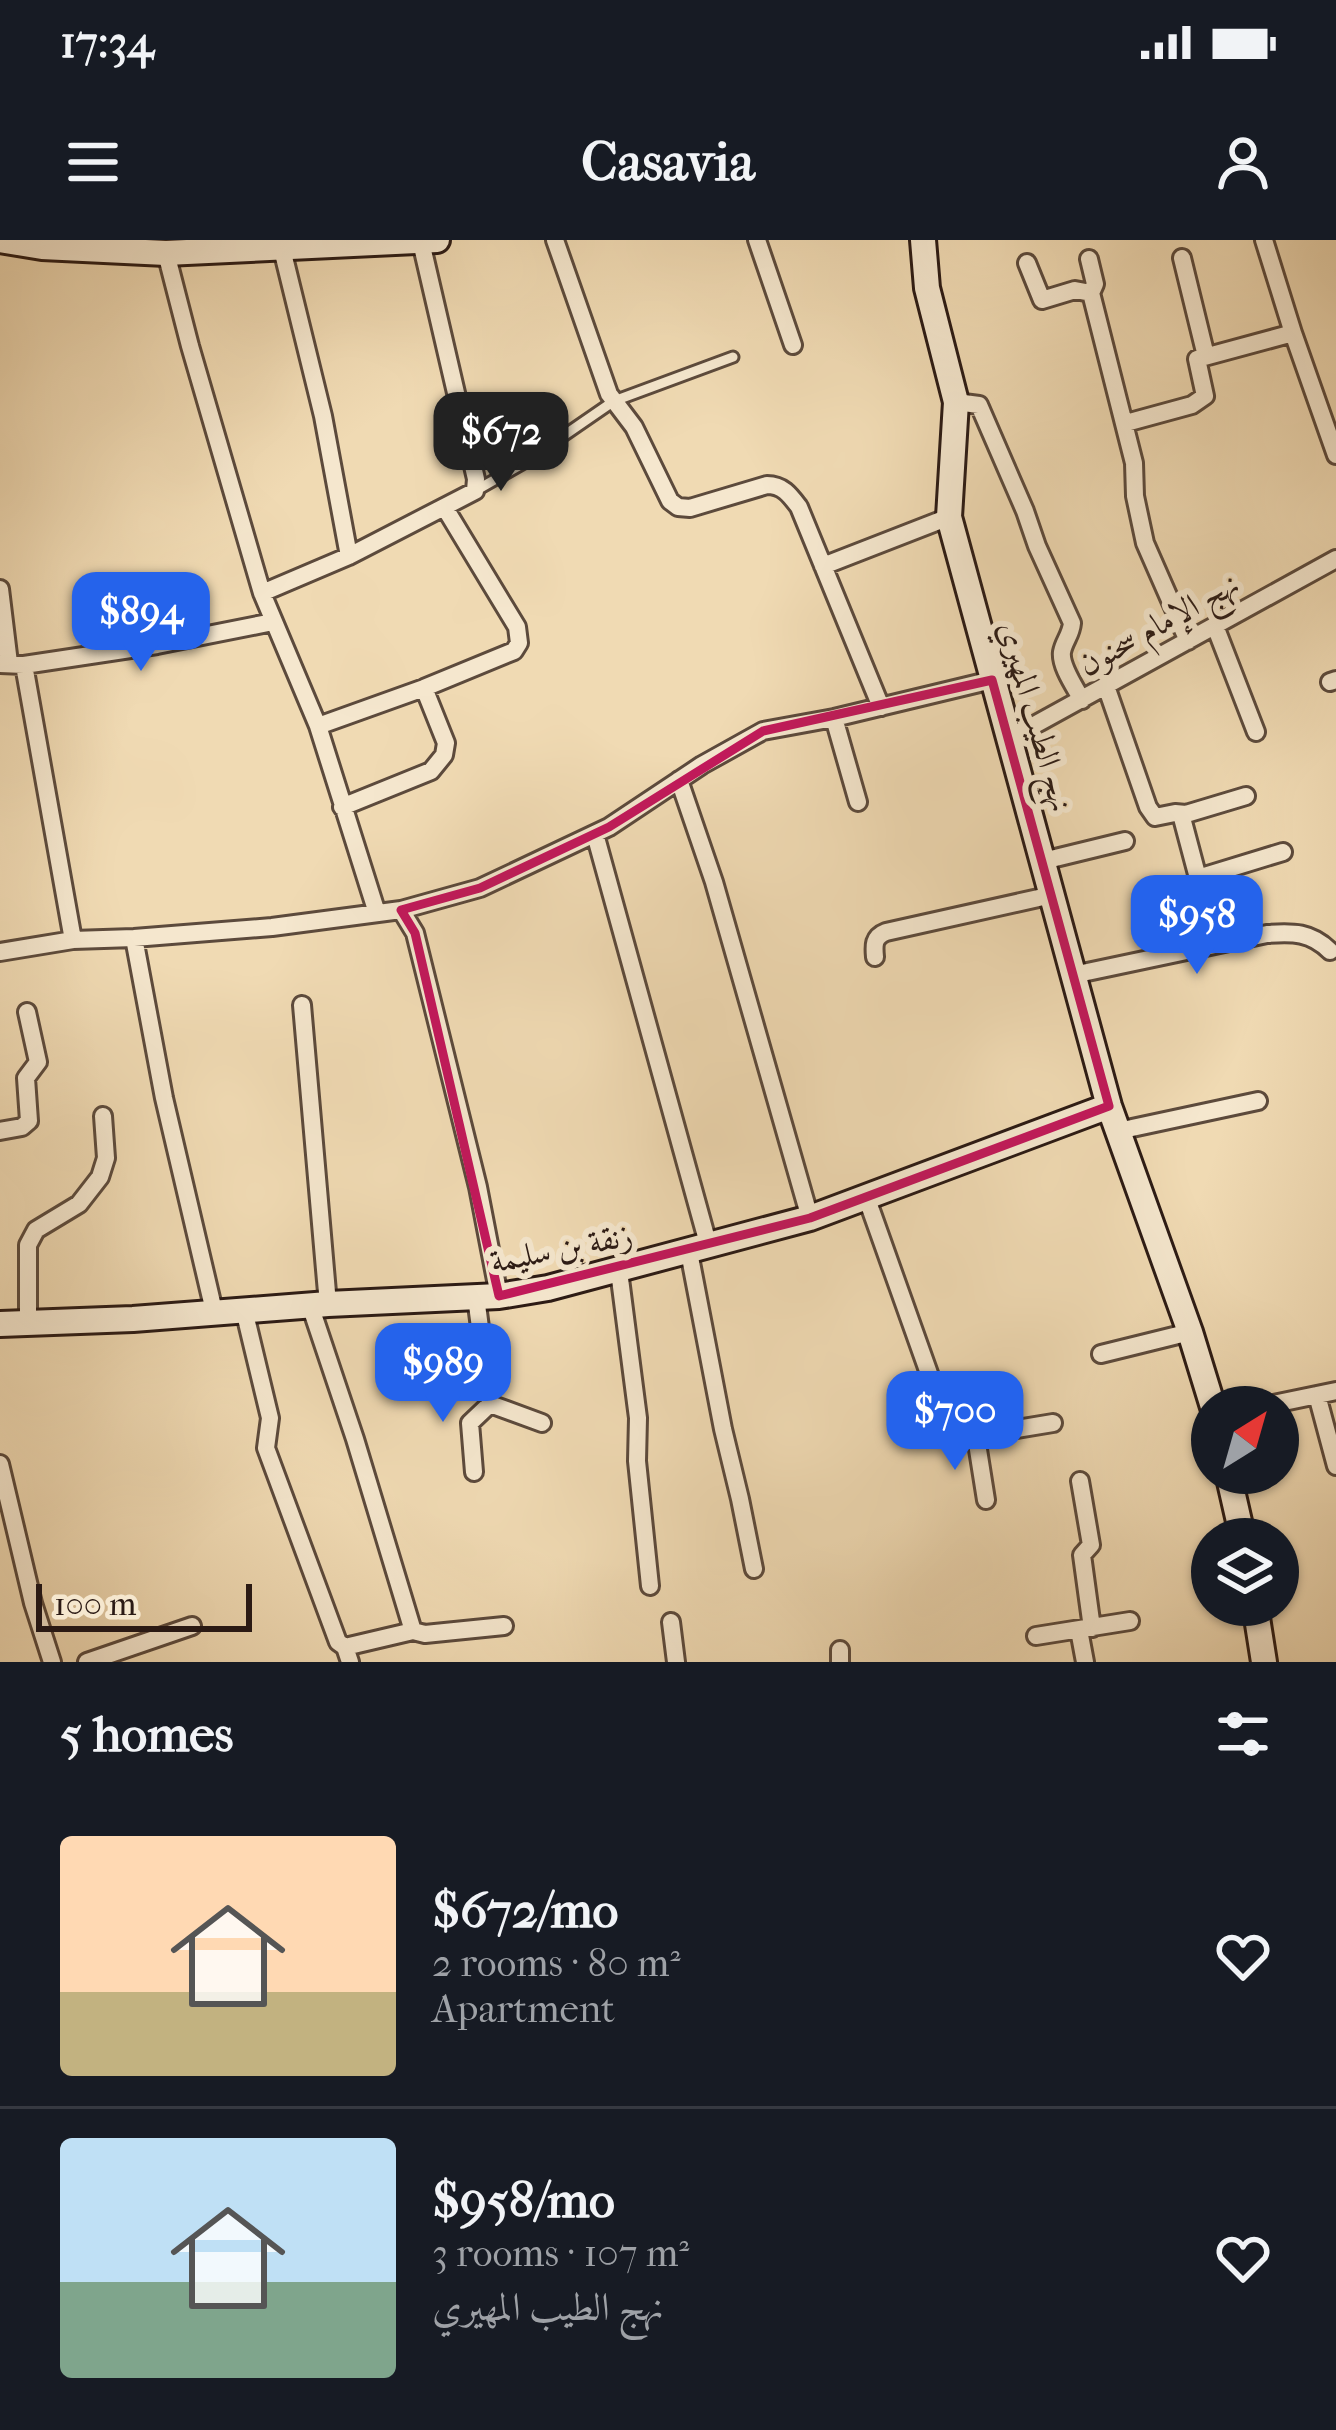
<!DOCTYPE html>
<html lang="en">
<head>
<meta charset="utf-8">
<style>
	:root { --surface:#171b24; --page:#20242c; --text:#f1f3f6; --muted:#9ea1a6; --line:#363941; --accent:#2563eb }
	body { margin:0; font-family:"IM FELL French Canon",Amiri,serif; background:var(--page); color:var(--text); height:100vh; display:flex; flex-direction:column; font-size:45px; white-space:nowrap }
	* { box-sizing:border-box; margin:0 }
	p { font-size:39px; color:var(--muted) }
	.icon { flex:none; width:66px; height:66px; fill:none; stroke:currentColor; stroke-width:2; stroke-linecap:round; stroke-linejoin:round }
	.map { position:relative; height:1422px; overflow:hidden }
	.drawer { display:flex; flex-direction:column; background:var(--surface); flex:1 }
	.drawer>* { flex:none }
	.needle { width:78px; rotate:37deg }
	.controls { position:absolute; left:1191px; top:1146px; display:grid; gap:24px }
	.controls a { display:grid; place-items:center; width:108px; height:108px; border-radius:50%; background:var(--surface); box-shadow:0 3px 9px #0004; font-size:60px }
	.scale { position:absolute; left:36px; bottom:30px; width:216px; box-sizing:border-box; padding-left:12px; border:6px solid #2b1a14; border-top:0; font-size:33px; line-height:42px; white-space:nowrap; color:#2b1a14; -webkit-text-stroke:9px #f5e7ce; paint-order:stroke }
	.price { position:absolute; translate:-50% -102px; padding:0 27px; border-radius:24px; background:var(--accent); color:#fff; font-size:39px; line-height:78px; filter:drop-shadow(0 3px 6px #0008) }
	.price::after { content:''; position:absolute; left:50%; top:72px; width:36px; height:27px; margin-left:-18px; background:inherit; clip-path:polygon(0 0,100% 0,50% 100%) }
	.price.selected { background:#222; color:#fff }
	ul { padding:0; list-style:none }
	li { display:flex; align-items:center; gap:36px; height:300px; padding:0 60px }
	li+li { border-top:3px solid var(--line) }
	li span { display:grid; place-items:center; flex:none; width:336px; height:240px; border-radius:12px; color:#555 }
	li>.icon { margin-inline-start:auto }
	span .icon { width:144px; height:144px; fill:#fffc; stroke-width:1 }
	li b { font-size:51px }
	h2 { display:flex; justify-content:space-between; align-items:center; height:144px; padding:0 60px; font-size:51px }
	.status { display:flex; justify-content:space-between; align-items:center; height:84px; padding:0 60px; background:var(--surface); direction:ltr }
	.status svg { height:33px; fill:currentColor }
	header { display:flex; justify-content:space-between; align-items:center; height:156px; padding:0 60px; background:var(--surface); font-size:54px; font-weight:800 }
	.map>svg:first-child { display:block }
</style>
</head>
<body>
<div class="status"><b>17:34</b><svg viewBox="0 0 49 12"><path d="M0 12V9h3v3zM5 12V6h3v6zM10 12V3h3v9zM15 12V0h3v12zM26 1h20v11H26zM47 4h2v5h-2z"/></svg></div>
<header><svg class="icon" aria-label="menu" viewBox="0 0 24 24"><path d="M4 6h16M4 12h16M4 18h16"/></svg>Casavia<svg class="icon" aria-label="person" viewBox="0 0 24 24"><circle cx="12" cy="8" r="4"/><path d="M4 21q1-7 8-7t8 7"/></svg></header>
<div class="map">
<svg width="1336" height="1422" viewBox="0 0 1336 1422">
	<rect width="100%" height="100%" fill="#f0dab3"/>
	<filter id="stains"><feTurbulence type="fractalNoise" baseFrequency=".00167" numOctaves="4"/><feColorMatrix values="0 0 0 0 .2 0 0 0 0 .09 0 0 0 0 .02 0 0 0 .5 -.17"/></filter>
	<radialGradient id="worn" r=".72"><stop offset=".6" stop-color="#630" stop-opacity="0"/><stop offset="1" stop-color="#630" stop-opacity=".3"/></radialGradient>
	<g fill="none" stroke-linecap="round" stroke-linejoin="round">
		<g stroke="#5c4a3c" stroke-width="15">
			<path id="lane" d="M475,251L524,223L614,161L733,117"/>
		</g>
		<g stroke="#5c4a3c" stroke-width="22">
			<path id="street" d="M555,0L609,154L634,187L670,261L678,267L690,268L767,245C783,245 790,255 799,267L881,467
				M757,0L793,105
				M282,1V9L323,176L349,316
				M166,13L190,106L262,353L318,486L377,673
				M1182,18L1206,116
				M1089,19L1095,44L1091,53
				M1027,23L1042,60L1075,50L1091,53L1134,223L1135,256L1145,303L1188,401
				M1293,93L1336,215
				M956,162L979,165L1025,271L1037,306L1072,383C1071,395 1064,401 1062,412C1060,426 1075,447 1082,460
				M1126,183L1192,165L1205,156L1197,119L1293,93L1264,0
				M823,326L949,277
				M0,349L9,423
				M262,353L349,316L475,251L476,239L421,2
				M1215,386L1256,492
				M0,424L24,425L157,405L273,382
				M24,425L73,700
				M1330,442L1336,440
				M1106,446L1148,567L1155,577L1175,573L1186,574L1246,556
				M834,478L858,562
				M318,486L424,448L514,411L519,403L517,387L445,268
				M1009,499L1336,319
				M679,540L714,642L810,978
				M342,567L431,531L444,515L446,503L424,448
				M1181,574L1198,638L1283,612
				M595,594L709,1007
				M1043,621L1125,601
				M401,670L415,693L478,947L499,1056
				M134,698L164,858L214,1071
				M0,712L73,700L134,698L272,687L401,670L480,648L609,587L702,525L763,491L834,478L992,440
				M875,717C874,706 873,697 886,692L1052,655
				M1073,735L1267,694C1293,692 1311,692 1330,711
				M302,765L328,1064
				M0,891L22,887L29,881L26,838L38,822L27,772
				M1118,891L1258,861
				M867,959L947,1184L963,1198L1053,1183
				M689,1012L723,1189L740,1259L754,1329
				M619,1031L638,1178L637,1221L650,1346
				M476,1057L490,1164L542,1183
				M310,1065L355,1199L413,1391L345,1407L350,1422
				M244,1070L270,1178L266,1208L338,1402L345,1407
				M28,1083V1005L36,990L79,964L100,937L106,918L103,876
				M1101,1114L1190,1092
				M1317,1155L1336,1226
				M1259,1167L1336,1151
				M976,1197L986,1260
				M0,1224L33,1363L52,1422
				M474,1232L470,1183L490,1164
				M1080,1241L1091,1305L1082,1315L1092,1388
				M671,1382L676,1422
				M1079,1390L1085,1422
				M413,1391L425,1394L504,1386
				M1036,1396L1130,1381
				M840,1410V1422
				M87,1422L192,1386"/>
		</g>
		<g stroke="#2b1a14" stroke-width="30">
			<path id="secondary" d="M0,0L42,7L166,13L437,0
				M923,0L927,48L956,162L949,277L1109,866L1190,1092L1213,1167
				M0,1084L133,1079L328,1064L499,1056L548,1048L810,978L1109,866
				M1228,1233L1243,1299
				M1255,1365L1264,1422"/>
		</g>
		<use href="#lane" stroke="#f5e7ce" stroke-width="9"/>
		<use href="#street" stroke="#f5e7ce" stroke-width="16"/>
		<use href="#secondary" stroke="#f5e7ce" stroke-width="24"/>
	</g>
	<path fill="none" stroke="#c2185b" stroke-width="9" stroke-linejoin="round" d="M992,440L1109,866L810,978L499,1056L415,693L401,670L480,648L609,587L763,491Z"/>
	<g text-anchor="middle" stroke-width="12" stroke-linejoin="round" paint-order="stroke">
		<g font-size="33" fill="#2b1a14" stroke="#f5e7ce">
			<text transform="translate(1158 383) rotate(-29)" y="12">نهج الإمام سحنون</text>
			<text transform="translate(1037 476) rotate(74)" y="12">نهج الطيب المهيري</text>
			<text transform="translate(561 1007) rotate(-11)" y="12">زنقة بن سليمة</text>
		</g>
	</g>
	<rect width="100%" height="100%" filter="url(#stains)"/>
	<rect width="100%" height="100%" fill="url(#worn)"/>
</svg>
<div class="controls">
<a><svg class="needle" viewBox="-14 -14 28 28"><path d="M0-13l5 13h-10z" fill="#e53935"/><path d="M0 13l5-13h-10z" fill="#9ea1a6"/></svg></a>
<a><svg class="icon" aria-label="layers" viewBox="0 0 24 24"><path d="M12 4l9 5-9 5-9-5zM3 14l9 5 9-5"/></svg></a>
</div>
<div class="scale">100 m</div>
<b class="price selected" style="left:501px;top:254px">$672</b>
<b class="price" style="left:141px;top:434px">$894</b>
<b class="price" style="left:1197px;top:737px">$958</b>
<b class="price" style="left:443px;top:1185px">$989</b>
<b class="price" style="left:955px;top:1233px">$700</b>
</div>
<section class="drawer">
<h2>5 homes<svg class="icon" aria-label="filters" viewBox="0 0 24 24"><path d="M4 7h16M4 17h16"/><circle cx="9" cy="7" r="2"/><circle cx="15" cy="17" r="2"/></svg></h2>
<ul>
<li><span style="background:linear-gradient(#ffd9b3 65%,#c2b280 0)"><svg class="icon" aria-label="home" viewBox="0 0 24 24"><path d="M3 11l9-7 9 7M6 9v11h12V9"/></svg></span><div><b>$672/mo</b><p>2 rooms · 80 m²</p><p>Apartment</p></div><svg class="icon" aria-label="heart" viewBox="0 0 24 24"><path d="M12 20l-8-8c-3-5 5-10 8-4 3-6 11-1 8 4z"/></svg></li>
<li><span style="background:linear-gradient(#bfe0f5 60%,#7fa58c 0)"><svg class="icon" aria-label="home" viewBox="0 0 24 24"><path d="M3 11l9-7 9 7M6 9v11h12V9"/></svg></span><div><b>$958/mo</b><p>3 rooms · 107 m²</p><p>نهج الطيب المهيري</p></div><svg class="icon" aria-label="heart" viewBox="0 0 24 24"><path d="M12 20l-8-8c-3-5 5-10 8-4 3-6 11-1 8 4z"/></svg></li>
</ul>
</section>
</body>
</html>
